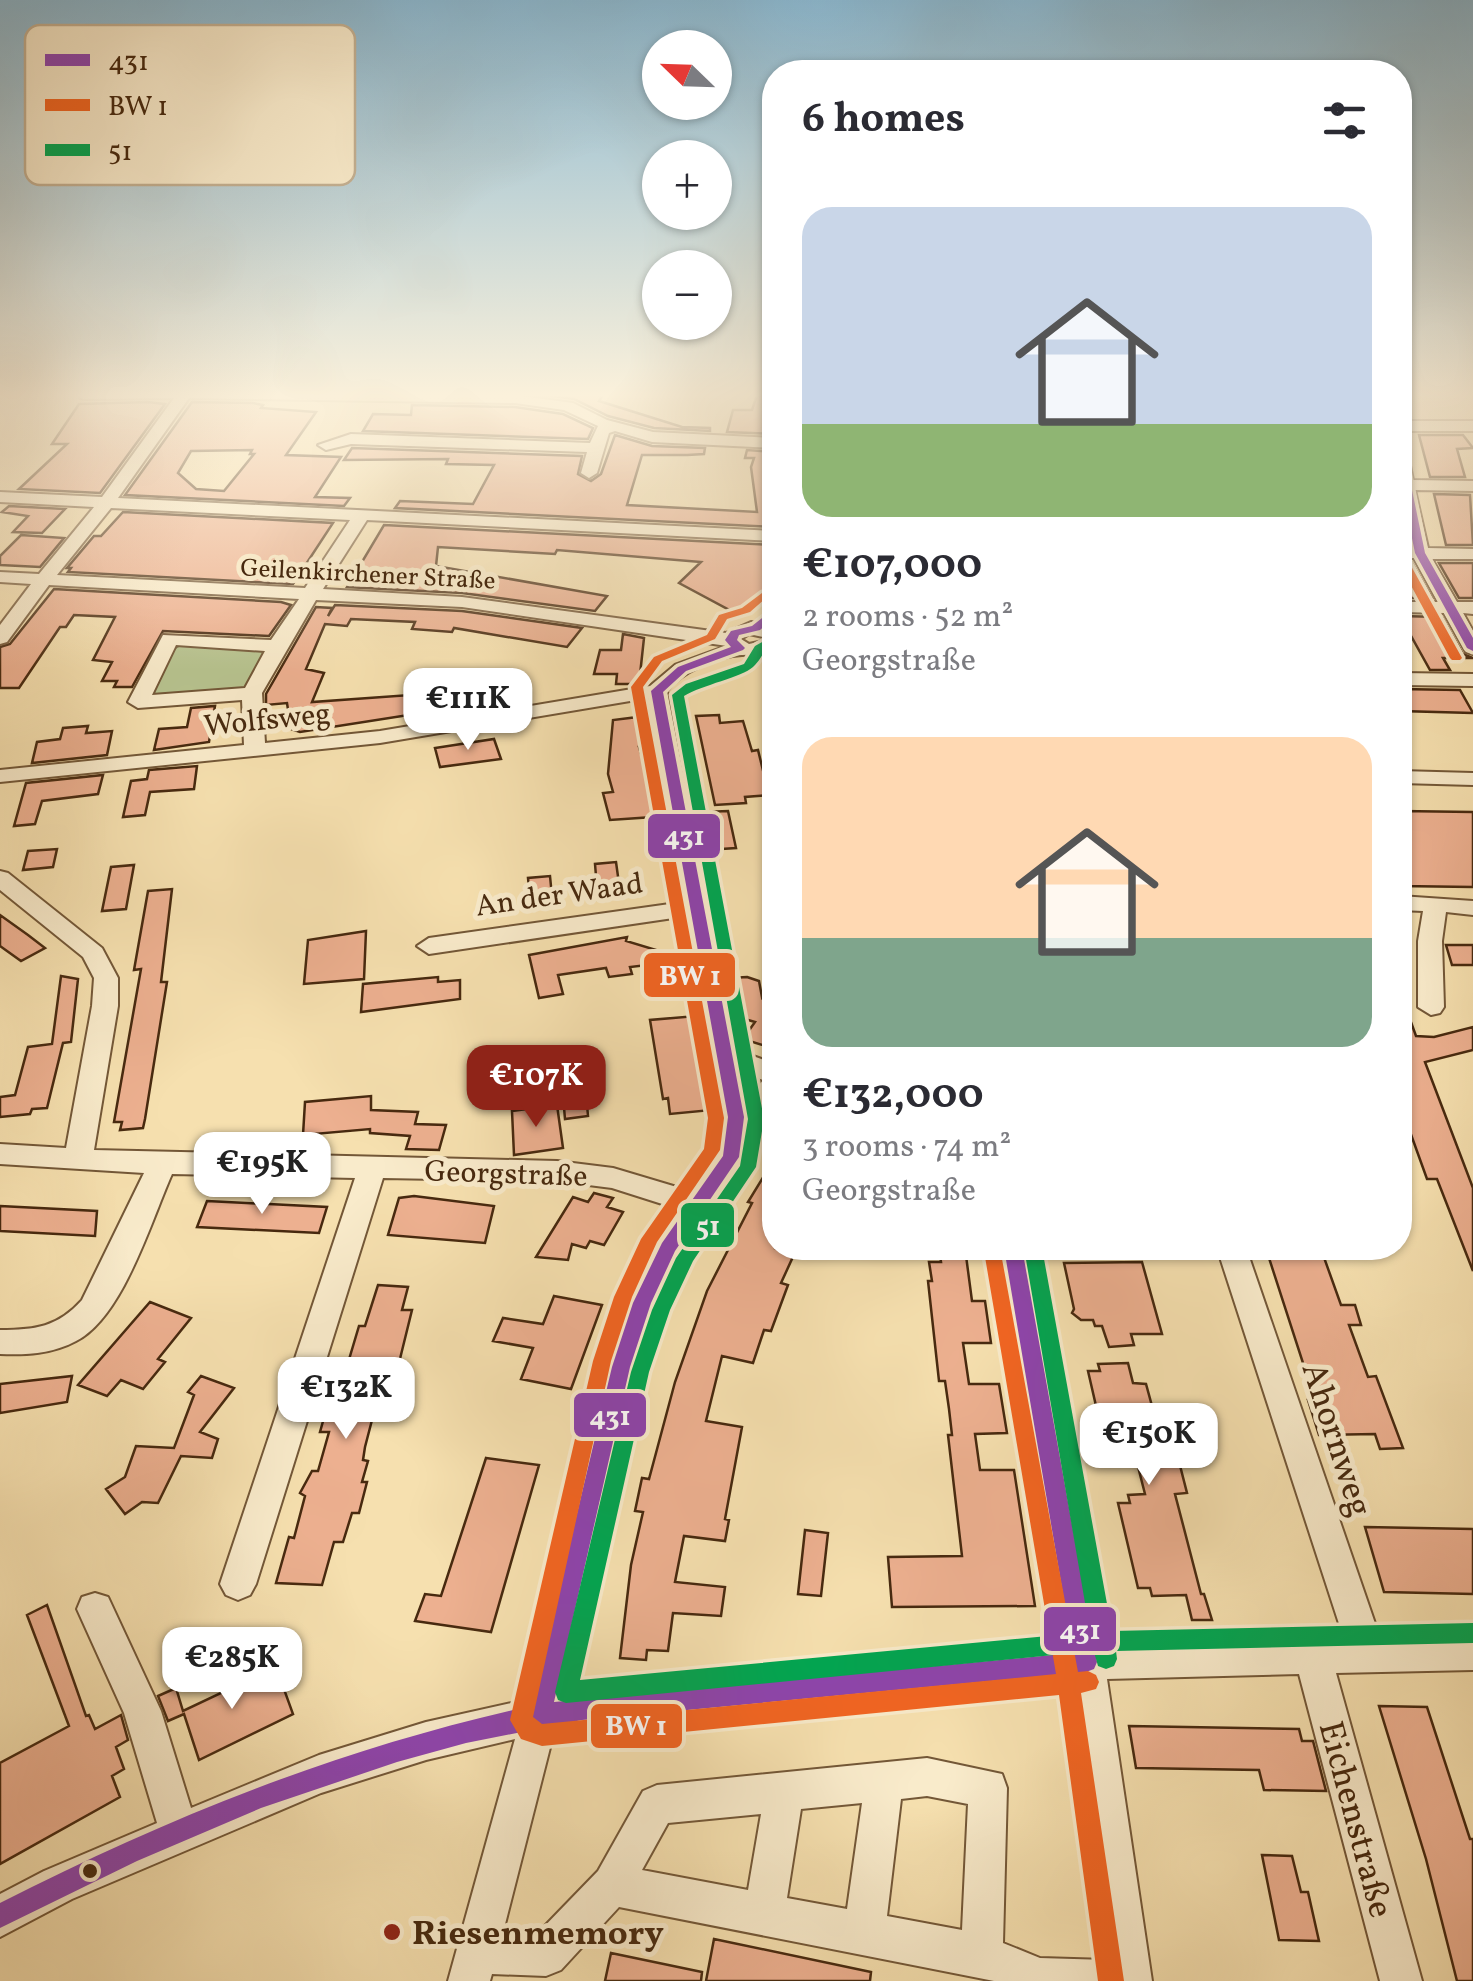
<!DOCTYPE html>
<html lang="en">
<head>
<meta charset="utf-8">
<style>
	:root { --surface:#fff; --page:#f2f2f3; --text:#2b2b33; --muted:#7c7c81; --accent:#8f2418 }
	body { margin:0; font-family:Vollkorn,serif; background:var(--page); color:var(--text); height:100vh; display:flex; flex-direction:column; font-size:38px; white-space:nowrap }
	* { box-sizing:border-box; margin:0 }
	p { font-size:32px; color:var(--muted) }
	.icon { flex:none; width:55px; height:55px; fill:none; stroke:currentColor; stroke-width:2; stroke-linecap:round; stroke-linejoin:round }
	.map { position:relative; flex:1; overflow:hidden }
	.panel { position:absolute; left:762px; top:60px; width:650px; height:1200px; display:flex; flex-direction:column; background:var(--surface); border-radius:40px; box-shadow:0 2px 8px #0004 }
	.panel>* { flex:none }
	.needle { width:65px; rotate:293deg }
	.tools { position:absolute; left:642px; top:30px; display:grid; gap:20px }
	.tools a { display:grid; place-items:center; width:90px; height:90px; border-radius:50%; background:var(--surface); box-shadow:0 2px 8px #0004; font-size:50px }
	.price { position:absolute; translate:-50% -85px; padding:0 22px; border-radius:20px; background:#fff; color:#222; font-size:32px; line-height:65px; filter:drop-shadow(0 2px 5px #0008) }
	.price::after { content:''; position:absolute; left:50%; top:60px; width:30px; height:22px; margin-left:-15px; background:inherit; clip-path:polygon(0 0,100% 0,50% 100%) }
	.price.on { background:var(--accent); color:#fff }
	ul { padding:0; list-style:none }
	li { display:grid; align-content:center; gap:20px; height:530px; padding:0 40px }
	li span { display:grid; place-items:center; height:310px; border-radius:30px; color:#555 }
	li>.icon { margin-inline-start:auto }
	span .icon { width:180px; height:180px; fill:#fffc; stroke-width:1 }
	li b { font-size:42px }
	h2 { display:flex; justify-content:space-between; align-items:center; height:120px; padding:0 40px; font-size:42px }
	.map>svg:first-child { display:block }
</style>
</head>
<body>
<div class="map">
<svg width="1473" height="1981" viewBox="0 0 1473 1981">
	<rect width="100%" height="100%" fill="#f6e0af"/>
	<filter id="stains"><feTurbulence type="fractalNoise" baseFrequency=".002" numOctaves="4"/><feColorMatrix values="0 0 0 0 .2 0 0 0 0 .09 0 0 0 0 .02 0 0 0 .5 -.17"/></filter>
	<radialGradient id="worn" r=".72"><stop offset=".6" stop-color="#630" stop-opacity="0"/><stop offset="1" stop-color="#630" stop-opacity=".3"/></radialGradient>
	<path fill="#b7c38f" stroke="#7f764f" stroke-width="2.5" d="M180,645L257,649L264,652L247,689L150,697L170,651Z"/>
	<path fill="#edb090" stroke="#47290f" stroke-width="2.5" fill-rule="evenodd" d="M522,392L603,395L599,401L682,427L710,428V431L654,428L608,416L574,399Z
		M757,395L775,396V434L727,432L733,410H752Z
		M148,402L165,404L100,493L19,489L67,444H52L79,404Z
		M192,402L253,403L263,405L261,408L316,412L286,455L341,457L315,497L350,498L344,506L125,495ZM252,450L250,454H254L224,491L196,489L178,473L191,451Z
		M412,405L515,407L563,414L593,428L588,439L363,431L373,414L411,415Z
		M615,435L652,446L705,448L704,454L687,455H642L627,505L757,512L751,467L754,458H745L747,450L775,452V527L395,508L400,501L473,504L494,465L446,464L448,459L344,460L352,448L582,456L578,474L591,481L601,474Z
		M1419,435H1463L1473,448L1457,449L1465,477H1430Z
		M1434,494L1470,495L1473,545H1446Z
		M9,506L65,509L42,533L13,532L28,516L2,512Z
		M123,512L333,523L293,584L68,572L71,568H67L94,536H101Z
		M384,525L775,545V597L737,614L679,583L701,562L557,550L555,554L438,547L436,566L607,596L595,611L462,593L347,587Z
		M21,535L64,538L40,567L0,565V556Z
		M1400,563H1412L1432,598H1400Z
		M1439,563H1473V598H1459Z
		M54,589L281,602L291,605L269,636L163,631L132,687H114L117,681H102L112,662L93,660L115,617L74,615L66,627H60L19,688H0V647L10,644Z
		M335,605L462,611L582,628L567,647L454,628L452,632L412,629L415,622L351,619L347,626L325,624L306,669L324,673L312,702L410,695L415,714L300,732L291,729L287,703L266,705V694L316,607L332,608L328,616Z
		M1400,616L1442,617L1463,654L1473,658H1443L1450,670H1430Z
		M623,634L644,638L639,684H616L617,674H594L600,650H621Z
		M1400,689L1460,690L1473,713L1400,711Z
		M215,706L209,742L154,750L159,729L187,727L191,708Z
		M719,715L720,723L743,721L752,751L758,750L769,795L745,797L746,803L715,805L696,716Z
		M646,716L653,746L639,747L650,784L653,817L610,820L603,793L613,792L608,774L613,720Z
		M88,726L86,733L112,731L107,755L32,763L37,742L60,739L63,728Z
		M494,739L501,759L440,767L435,748Z
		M197,766L194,789L150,792L145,815L123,817L131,781L147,779L149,770Z
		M103,775L98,794L42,801L35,824L14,826L26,783Z
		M728,811L736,848L706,850L704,812Z
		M1400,811L1473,812V887L1400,886Z
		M57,849L53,867L23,870L28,851Z
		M616,862L621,898L598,900L595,864Z
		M134,865L126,909L102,911L111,867Z
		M550,876L553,907L531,909L528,878Z
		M172,889L161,982H167L145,1119L143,1128L120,1130L122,1122H114L141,969L134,970L148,891Z
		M0,915L28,935L45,948L21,961L0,946Z
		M366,931L364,979L304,984L308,940Z
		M627,937L626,941L689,960L630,967L632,974L609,977L606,968L558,975L563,994L539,998L529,955Z
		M1446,945H1473V965H1452Z
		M61,976L78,979L71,1042L63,1043L47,1108L32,1109L30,1114L0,1117V1097L15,1095L28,1047L52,1044Z
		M438,977V982L460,980V999L361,1012L363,984Z
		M747,977L759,981L762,997L775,978V1049L743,1039L755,1022L738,1017L731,978Z
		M1403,1000L1416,1036L1434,1037L1473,1027V1050L1425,1062L1473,1188V1271L1437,1179H1427L1400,1104Z
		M696,1016L712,1110L670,1114L668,1098L663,1099L650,1020Z
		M583,1059L588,1116L565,1119L560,1061Z
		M371,1096V1110L418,1112L415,1124L446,1125L439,1150L406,1149L410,1136L370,1133V1129L303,1135L305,1102Z
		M557,1105L563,1148L514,1155L512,1111Z
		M775,1158V1248H797L781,1283L788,1285L771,1331L764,1330L753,1363L722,1356L706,1421L742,1427L725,1519L729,1520L725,1541L684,1536L675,1582L725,1587L721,1616L673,1613L668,1651L647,1650L646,1660L620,1658L631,1565L643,1512L635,1511L642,1478L649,1479L675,1382L707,1291L752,1203L748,1202Z
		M594,1193L613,1198L607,1207L623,1212L604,1245L590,1241L586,1248L572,1244L568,1260L536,1257L573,1197L588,1202Z
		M414,1196L494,1206L485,1243L388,1235L399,1198Z
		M207,1201L327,1207L319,1233L197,1227Z
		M0,1206L97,1211L95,1236L0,1231Z
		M939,1248H965L972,1301H985L991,1343H963L969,1384H999L1007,1433L975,1434L980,1470H1014L1035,1606L892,1607L888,1557L962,1556L948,1435H952L949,1409L945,1381H939L928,1281H932L929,1262H941Z
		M1286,1248L1321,1249L1341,1305H1355L1361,1325H1349L1368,1377L1376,1376L1403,1448L1380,1449L1375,1434L1319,1435L1308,1400H1315L1269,1258H1291Z
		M1142,1262L1162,1334H1131L1134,1345L1109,1347L1102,1326H1095L1093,1320H1081L1072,1313L1074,1309L1064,1263Z
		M378,1285L408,1287L402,1310H412L397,1371L385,1370L365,1447L363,1460L368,1461L362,1482H367L359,1513H352L343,1542H334L322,1585L276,1583L289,1537L294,1538L305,1496L300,1493L312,1471H318L329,1432H320L331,1393H339L359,1326H365Z
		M554,1296L602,1305L571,1389L521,1379L533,1348L493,1341L503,1318L543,1324Z
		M150,1302L191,1318L158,1359L165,1362L143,1389L121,1380L107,1396L78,1385Z
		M1128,1363L1133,1383L1146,1384L1158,1428H1167L1176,1450L1187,1493L1175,1494L1201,1594H1204L1212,1620H1192L1186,1595L1152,1596L1150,1588H1138L1118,1503H1130L1128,1495L1145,1494L1134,1451L1118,1452L1117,1445H1105L1088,1371H1100L1098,1364Z
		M72,1376L67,1402L0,1413V1384Z
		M201,1376L234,1388L200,1432L218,1439L212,1458L181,1456L158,1503L142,1502L125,1514L106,1489L125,1477L136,1446L174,1448L194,1395L188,1392Z
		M486,1458L539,1465L491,1632L415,1621L425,1594L441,1596Z
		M1365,1527L1473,1529V1594L1384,1592Z
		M805,1530L828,1533L821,1596L798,1594Z
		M47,1605L86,1716L89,1715L95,1729L121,1715L128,1740L116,1747L124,1769L112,1776L120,1797L0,1864V1763L69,1726L27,1615Z
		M276,1667L293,1714L199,1760L184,1714L168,1721L158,1696L176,1688L183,1711Z
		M1379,1706L1427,1707L1470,1839H1473V1981H1457L1426,1859Z
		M1129,1726L1299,1729L1302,1741H1313L1326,1791L1264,1790L1259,1770L1136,1768Z
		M1262,1855L1292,1856L1301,1892H1308L1319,1941L1279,1940Z
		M714,1939L871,1972L870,1981H706Z
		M611,1953L702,1972L701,1981H605Z"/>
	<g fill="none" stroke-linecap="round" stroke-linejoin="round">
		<g stroke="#735737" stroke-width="4">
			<path id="minor" d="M80,392L515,395L573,403L607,420L653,432L775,438V448L652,442L615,431L609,433L597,473L589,478L581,473L587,452L351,444L326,450L318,445L351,434L590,443L598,426L564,410L515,403L189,398L118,498L775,531V541L367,520L323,589L462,597L726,633L751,622L775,627V651C762,655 754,654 742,655C718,656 681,672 667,691L734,1034L753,1056L775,1064V1130C739,1166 706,1206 681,1251C645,1316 632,1391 615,1463C598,1540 581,1617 563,1695L1065,1647L999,1248H1028L1101,1644L1344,1639L1217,1248H1246L1380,1638L1473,1636V1670L1336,1673L1422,1981H1380L1299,1674L1107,1679L1152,1981H994L619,1907L561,1970L546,1976L492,1974L490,1981H448L515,1739L426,1760L321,1793L72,1899L0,1937V1894L44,1871L157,1823L124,1713L77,1609L82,1597L95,1593L108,1597L161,1711L191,1808L319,1755L426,1722L525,1700L605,1367L627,1303L678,1209L612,1188L557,1181L383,1178L256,1584L250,1595L238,1600L226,1595L220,1584L355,1178L172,1174C151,1221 123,1317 76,1341C52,1354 26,1355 0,1354V1330C35,1330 58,1327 82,1300L144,1173L0,1164V1144L66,1148L92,1006L94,978L83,957L0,890V871L8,873L102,948L118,978V1006L94,1150L557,1161L613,1168L690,1191L717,1155L722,1117L687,916L429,954L417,946L429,938L684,902L648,698L380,743L0,782V770L244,745L242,700L138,708L128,702L163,635L271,640L299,599L49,585L7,642L0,644V625L31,584L0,582V572L39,574L94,507L0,502V492L102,497L174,398L85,399L80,398ZM111,508L350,520L305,588L57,575ZM316,600L462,607L727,646L675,665L650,686L380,731L265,743L262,693ZM749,634L772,639L749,644L741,639ZM176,645L265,651L245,688L152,695ZM741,1072L763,1080L747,1101ZM1070,1681L1107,1960L1040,1958L1003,1943L1007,1788L1002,1774L927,1758L657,1785L643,1791L598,1871L537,1934L503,1932L554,1732ZM927,1796L968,1804L962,1930L887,1916L901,1799ZM862,1803L847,1909L787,1898L801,1809ZM761,1814L748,1890L642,1870L668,1823Z
				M1400,421H1473V431H1400Z
				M1400,451L1408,456L1413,480L1473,481V491L1415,490L1428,548L1473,549V559H1432L1457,602H1473V614L1463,613L1473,631V654L1466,652L1444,613L1400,612V602H1438L1414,558H1400V548H1410L1400,496Z
				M1400,673L1473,674V686L1400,685Z
				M1400,771L1473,773V785L1400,783Z
				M1400,896L1473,901V915L1446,912L1442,941L1444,1007L1440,1013L1431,1015L1418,1007V941L1423,911L1400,910Z"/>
		</g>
		<use href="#minor" fill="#f9ebcb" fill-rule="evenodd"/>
		<g stroke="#f9ebcb" stroke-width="7">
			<path id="bus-1" d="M1400,453L1405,456L1425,553L1473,638V651L1467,648L1415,553L1400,479Z
				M775,608V617L760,630L739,635L737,640L745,648L743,650L686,671L663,692L744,1117L739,1157L675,1251L651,1303L630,1367L554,1702L1073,1653L1004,1248H1022L1097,1662L1094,1669L1086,1672L582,1720L466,1743L397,1762L261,1808L137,1861L0,1928V1903C173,1815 341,1748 531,1706L612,1367L633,1303L662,1243L723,1156L728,1117L651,691L678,667L731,647L725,640L731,631L752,626Z"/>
		</g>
		<g stroke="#f9ebcb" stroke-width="7">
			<path id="bus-2" d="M1400,552L1405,555L1462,658L1460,660H1452L1450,658L1400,565Z
				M762,593L766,594V598L750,612L727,619L715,639L662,661L643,687L724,1118L720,1150L657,1242L632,1297L611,1361L533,1717L542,1724L1056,1674L984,1251L986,1248H1000L1078,1672L1088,1671L1096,1675L1099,1682L1096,1689L1081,1693L1124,1981H1098L1059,1695L542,1746L521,1739L510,1720L593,1361L614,1297L641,1239L704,1149L708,1118L631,687L654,657L707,635L719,615L742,608Z"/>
		</g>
		<g stroke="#f9ebcb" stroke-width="7">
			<path id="bus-3" d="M775,635V643C761,652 763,658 753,667C742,677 702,685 684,696L764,1119L756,1167L693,1261L670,1310L649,1372L580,1680L1090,1632L1024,1248H1042L1112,1631L1473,1623V1643L1116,1651L1117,1659L1114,1666L1106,1669L1098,1666L1094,1652H1084L566,1703L558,1700L555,1692L631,1372L652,1310L676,1258L740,1166L748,1119L672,695L686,684L744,664L755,646Z"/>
		</g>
		<use href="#bus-1" fill="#8e44ad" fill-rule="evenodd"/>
		<use href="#bus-2" fill="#f26522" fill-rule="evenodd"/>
		<use href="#bus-3" fill="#00a651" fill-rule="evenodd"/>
	</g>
	<linearGradient id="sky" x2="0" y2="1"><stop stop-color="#8ab8d1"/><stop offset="0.59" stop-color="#fbf1db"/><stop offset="1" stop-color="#fbf1db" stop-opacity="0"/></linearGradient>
	<rect width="1473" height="670" fill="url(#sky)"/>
	<circle fill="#47290f" stroke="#f9ebcb" stroke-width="4" cx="90" cy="1871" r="9"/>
	<circle fill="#8f2418" stroke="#f9ebcb" stroke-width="4" cx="392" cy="1932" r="10"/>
	<g text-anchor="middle" stroke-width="10" stroke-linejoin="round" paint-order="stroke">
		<g font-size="25" fill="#47290f" stroke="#f9ebcb">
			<text transform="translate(368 573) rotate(3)" y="9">Geilenkirchener Straße</text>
		</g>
		<g font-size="30" fill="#47290f" stroke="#f9ebcb">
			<text transform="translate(267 719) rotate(-6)" y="10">Wolfsweg</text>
			<text transform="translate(559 894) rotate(-8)" y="10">An der Waad</text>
			<text transform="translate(506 1173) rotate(2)" y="10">Georgstraße</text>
		</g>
		<g font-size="35" fill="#47290f" stroke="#f9ebcb">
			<text transform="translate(1338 1439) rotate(72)" y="12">Ahornweg</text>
			<text transform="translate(1357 1819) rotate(75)" y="12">Eichenstraße</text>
		</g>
		<g font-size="35" font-weight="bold" fill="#47290f" stroke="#f9ebcb" text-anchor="start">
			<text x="412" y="1944">Riesenmemory</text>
		</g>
	</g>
	<rect x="25" y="25" width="330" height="160" rx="15" fill="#f9ebcb" stroke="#c4b193" stroke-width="2.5"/>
	<rect x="45" y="54" width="45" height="12" fill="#8e44ad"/>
	<rect x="45" y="99" width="45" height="12" fill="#f26522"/>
	<rect x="45" y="144" width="45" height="12" fill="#00a651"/>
	<g font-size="28" fill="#47290f">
		<text x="108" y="70">431</text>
		<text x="108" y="115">BW 1</text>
		<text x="108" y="160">51</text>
	</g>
	<g stroke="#f9ebcb" stroke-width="4">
		<rect x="646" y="812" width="76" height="48" rx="10" fill="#8e44ad"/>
		<rect x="642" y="951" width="95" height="48" rx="10" fill="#f26522"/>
		<rect x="679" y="1201" width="57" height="48" rx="10" fill="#00a651"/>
		<rect x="572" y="1391" width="76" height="48" rx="10" fill="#8e44ad"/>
		<rect x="1042" y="1605" width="76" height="48" rx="10" fill="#8e44ad"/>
		<rect x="589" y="1702" width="95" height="48" rx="10" fill="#f26522"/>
	</g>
	<g font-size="28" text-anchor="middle" font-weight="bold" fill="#fff">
		<text x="684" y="845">431</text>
		<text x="690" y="985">BW 1</text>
		<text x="708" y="1235">51</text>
		<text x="610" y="1425">431</text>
		<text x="1080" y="1639">431</text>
		<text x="636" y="1735">BW 1</text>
	</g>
	<rect width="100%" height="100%" filter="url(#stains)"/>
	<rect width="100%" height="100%" fill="url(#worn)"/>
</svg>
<div class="tools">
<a><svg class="needle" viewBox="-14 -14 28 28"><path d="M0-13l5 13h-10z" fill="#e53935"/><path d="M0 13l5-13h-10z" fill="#7c7c81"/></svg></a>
<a>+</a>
<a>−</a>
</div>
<b class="price" style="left:468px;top:753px">€111K</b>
<b class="price on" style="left:536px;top:1130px">€107K</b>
<b class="price" style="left:262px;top:1217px">€195K</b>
<b class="price" style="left:346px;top:1442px">€132K</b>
<b class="price" style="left:1149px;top:1488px">€150K</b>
<b class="price" style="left:232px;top:1712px">€285K</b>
<section class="panel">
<h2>6 homes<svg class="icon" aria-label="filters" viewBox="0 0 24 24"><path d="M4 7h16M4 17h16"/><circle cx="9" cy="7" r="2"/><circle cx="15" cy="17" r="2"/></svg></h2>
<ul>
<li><span style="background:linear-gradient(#c9d6e8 70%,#8fb573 0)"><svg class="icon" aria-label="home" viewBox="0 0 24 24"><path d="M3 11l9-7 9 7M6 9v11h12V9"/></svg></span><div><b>€107,000</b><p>2 rooms · 52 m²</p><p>Georgstraße</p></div></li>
<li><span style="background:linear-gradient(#ffd9b3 65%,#7fa58c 0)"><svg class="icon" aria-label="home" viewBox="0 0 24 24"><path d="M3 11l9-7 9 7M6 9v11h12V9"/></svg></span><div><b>€132,000</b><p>3 rooms · 74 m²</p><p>Georgstraße</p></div></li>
</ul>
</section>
</div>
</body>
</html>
